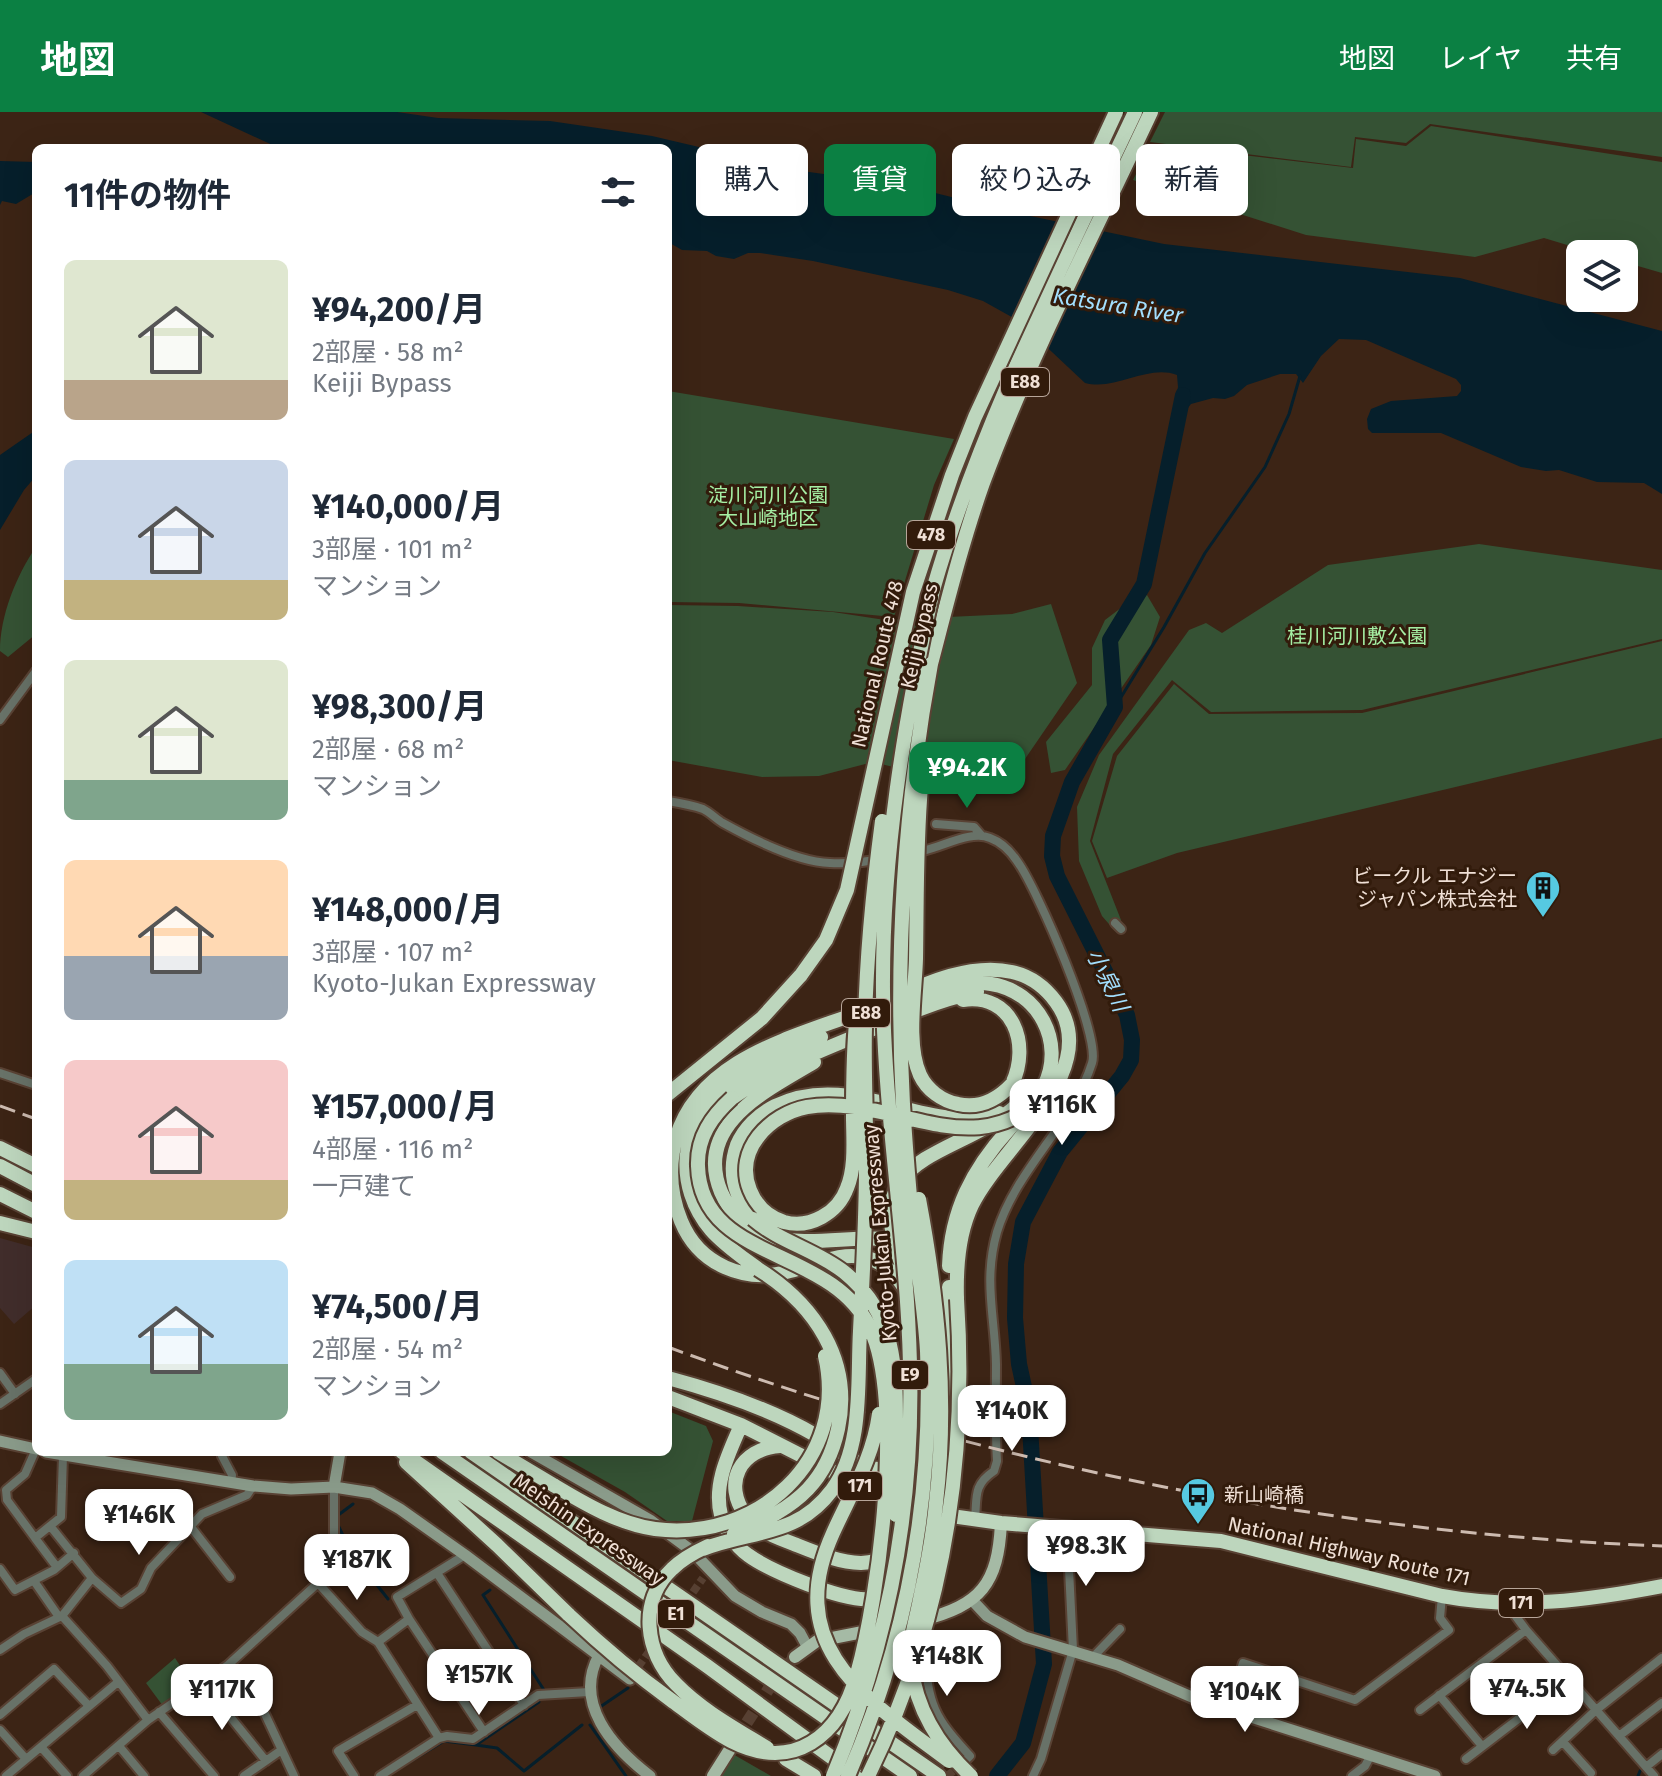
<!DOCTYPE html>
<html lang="ja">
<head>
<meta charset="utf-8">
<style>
	:root { --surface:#fff; --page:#f2f2f3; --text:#1f2937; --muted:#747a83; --accent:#0b8043 }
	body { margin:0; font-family:"Fira Sans","Noto Sans JP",sans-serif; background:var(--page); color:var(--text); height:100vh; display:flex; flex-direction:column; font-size:30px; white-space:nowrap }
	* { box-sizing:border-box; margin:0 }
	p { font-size:26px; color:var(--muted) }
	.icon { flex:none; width:44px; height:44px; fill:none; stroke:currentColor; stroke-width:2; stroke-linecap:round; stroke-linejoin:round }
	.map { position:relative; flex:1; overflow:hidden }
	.drawer { position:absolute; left:32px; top:32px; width:640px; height:1312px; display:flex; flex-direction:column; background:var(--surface); border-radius:12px; box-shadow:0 8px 32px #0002 }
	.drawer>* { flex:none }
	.top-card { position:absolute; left:696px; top:32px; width:760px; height:72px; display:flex; gap:16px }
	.buttons { position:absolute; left:1566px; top:128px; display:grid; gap:16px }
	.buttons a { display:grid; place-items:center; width:72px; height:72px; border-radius:12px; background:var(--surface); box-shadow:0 8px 32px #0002; font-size:40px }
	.price { position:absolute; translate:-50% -68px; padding:0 18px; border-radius:16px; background:#fff; color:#222; font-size:26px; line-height:52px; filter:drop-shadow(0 2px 4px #0008) }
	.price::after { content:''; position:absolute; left:50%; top:48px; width:24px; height:18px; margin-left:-12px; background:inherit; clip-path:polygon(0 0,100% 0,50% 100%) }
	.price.current { background:var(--accent); color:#fff }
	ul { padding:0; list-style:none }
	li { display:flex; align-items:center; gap:24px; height:200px; padding:0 32px }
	li span { display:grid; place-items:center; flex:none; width:224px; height:160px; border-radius:12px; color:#555 }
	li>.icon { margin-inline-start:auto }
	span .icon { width:96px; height:96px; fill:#fffc; stroke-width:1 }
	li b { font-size:34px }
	h2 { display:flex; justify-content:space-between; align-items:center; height:96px; padding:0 32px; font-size:34px }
	.tag { padding:0 28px; border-radius:12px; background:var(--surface); box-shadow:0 8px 32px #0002; font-size:28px; line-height:72px }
	.tag.current { background:var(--accent); color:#fff }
	header { display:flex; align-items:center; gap:48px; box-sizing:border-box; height:112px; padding:0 40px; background:var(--accent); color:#fff }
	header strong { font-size:38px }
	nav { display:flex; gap:44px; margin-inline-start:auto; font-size:28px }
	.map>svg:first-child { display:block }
</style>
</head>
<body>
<header>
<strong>地図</strong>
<nav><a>地図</a><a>レイヤ</a><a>共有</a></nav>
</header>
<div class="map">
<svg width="1662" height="1664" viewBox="0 0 1662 1664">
	<rect width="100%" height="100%" fill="#3c2415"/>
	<path fill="#412d2b" d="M0,1126L36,1136V1172L32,1176L36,1182V1193L14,1212L0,1196Z"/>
	<path fill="#355234" d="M1165,0H1662V45L1430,12L1406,31L1355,25L1351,55L1150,30Z
		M1431,14L1662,50V161L1624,150V142H1597L1544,126L1475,145L1306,123L1133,68L1151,32L1353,56L1356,27L1406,34Z
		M668,279L954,327L934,373L894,505L739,491L668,490Z
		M1479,432L1662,458V527L1362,598L1211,600L1172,568L1113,642L1090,729L1121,808L1115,819L1102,804L1079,749L1077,695L1099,643L1189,518L1206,511L1222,521L1328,453Z
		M36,435V522L8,545L0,539C0,504 16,464 36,435Z
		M1147,483L1160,505L1151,533L1065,658L1051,661L1046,630L1092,573V536L1105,508L1130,489Z
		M1051,492L1077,571L1025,647L986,667L954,670L873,650L819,664L762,665L668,648V493L738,494L833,500L885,508L1012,502Z
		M1662,529V626L1177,741L1107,766L1092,729L1117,644L1174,572L1209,602L1362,601Z
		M668,1299L706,1314L713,1329L692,1409H667L625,1380L554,1340H668Z
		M175,1546L193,1573L163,1594L146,1571Z
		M731,1641L771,1664H721Z"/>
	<path fill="#061f2b" d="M201,0H397L438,6L550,9L652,24L802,59L903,73L1016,101L1164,132L1460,166L1662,219V382L1644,371L1597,370L1559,358L1546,359L1521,355L1441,321H1372L1368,317L1367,307L1371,297L1391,289L1457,284L1461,279V273L1456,267L1366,228L1339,227L1321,244L1303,271L1296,262H1280L1247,273L1234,284L1225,287L1213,286L1191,292L1183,302L1173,299L1178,275L1177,263C1147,252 1117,279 1085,271L1019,209L983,189L948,178L813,149L760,141H748L734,147L716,144L707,139L682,138L668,130V36H279Z
		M0,49L36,50V80L16,92L2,89L0,93Z
		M36,318V364L24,378L0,418V343Z"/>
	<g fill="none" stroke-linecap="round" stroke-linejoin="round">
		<path stroke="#061f2b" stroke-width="3" d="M1115,595L1164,515L1205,441L1265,355L1289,302L1300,264
			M337,1404L353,1392
			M337,1411L351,1440L388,1487
			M490,1478L483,1483L544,1578
			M600,1595L628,1576
			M590,1613L626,1664
			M476,1633L497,1636L524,1659L582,1613
			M403,1654L444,1629L476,1633L539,1590
			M1638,1664L1640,1659"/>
		<path stroke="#061f2b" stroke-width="16" d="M997,1664L1023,1631L1044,1552L1029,1298L1019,1252L1015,1206L1016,1152L1023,1110L1060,1040L1122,964L1131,948L1132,928L1127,903L1057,764L1052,744L1053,724L1072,670L1115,595L1110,528L1144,472L1183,283"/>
		<path stroke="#574032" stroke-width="8" stroke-dasharray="8 4" stroke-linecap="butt" d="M686,1490L703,1466
			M638,1555L677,1501
			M947,1664L962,1652"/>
		<path stroke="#574032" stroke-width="12" stroke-dasharray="12 6" stroke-linecap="butt" d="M737,1626L775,1567L795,1545"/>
		<g stroke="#594234" stroke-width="12">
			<path id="street" d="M0,608L36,559
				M668,689C680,691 692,693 703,697C711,701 716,707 723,711C752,727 797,750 830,751C861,753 896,744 926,738C944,734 972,718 990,726C1001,730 1011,740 1017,749C1037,776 1101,924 1092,951C1073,1012 1016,1057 997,1120C983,1169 995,1204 996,1252C996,1284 995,1317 997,1349L994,1359C973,1373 977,1385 975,1408
				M936,712L974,715L981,723
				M1115,811L1121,817
				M0,961L36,973
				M0,1261L15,1282
				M0,1292L36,1267
				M36,1337L25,1362L6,1378L7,1388L35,1426L61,1405L63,1344
				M222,1344L232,1363L231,1371
				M51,1415L92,1466
				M191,1415L230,1465
				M35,1426L56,1454
				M0,1457L15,1478L54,1458L74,1441
				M437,1461L524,1593
				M34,1469L59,1505
				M318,1471L362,1520L378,1530
				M1506,1491L1526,1518L1654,1664
				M62,1504L92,1466L121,1491L141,1477L151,1456L202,1402L247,1383L253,1374
				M409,1507L484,1620
				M915,1536L925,1540C928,1593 934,1605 970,1644L965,1649
				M0,1538L24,1522L62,1504L107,1554L148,1608
				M1093,1545L1120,1517
				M1482,1551L1525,1600
				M228,1553L265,1602L294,1664
				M202,1570L266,1649
				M1439,1583L1482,1634
				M1229,1598L1243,1551L1355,1588L1449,1518L1440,1506L1442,1484
				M1420,1598L1526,1518
				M159,1600L214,1664
				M0,1603L54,1557L89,1594
				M0,1618L26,1647
				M1619,1624L1662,1591
				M439,1626L378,1530L409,1507L397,1485L465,1443
				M1563,1630L1591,1661
				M119,1634L144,1664
				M41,1635L67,1664
				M1553,1638L1596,1598L1662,1546
				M1466,1647L1569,1568
				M1646,1655L1662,1642
				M6,1664L118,1570
				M83,1664L148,1608L228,1553L318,1471L332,1453L334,1443V1375
				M244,1664L280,1639
				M354,1664L338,1639L417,1593
				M380,1664L439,1626L447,1624L473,1627L538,1583L589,1580
				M1033,1664L1041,1647L1073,1538L1067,1416
				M1352,1664L1365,1654L1371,1643"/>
		</g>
		<g stroke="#594234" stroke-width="15">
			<path id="secondary" d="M0,1329L36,1337
				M46,1340L253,1374L291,1377L334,1375L372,1381L400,1397L465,1443L630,1567
				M531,1340L650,1408L692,1439L735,1484L762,1500L791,1512L800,1521L807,1534
				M334,1375L340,1340
				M972,1488L987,1504L1025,1525L1118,1553L1201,1589L1435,1664
				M599,1543C573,1591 612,1635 650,1664"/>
		</g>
		<g stroke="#594234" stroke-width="16">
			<path id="primary" d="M922,1508C981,1493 998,1472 1001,1411
				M795,1545L817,1529L873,1518
				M713,1664L737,1626"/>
		</g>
		<g stroke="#594234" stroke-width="18">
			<path id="highway" d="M933,478C981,311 1061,157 1135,0
				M931,552C947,491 962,430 983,371C1030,244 1094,122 1151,0
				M919,886C941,878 966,868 991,872C1038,879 1066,930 1044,974C1036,991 1020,1004 1009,1017C972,1058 951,1099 949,1154
				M963,888C1013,881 1031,932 1012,972
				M814,950C768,978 693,1012 721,1080C730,1101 748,1118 769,1124C806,1135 848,1124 886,1127
				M668,982L762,906L801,863
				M732,986C773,957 820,939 866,920C902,904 938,888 977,880
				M0,1036L36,1054
				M0,1054L36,1073
				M0,1082L36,1100
				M753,1107C735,1085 727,1061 737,1033C744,1016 759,1002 775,994C855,956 926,1026 999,1001
				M0,1111L36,1120
				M901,1151C855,1031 972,1048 1028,982
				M758,1157C742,1145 724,1133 711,1118C674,1074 679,1012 724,977C753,954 788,940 821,925
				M921,1207C911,1187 902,1166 883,1153C853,1133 820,1151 790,1159C745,1172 699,1153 681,1109C670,1082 668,1054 676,1026C701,944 797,925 868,897C911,879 964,849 1012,860C1030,864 1045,875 1056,890C1106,958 1000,1035 972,1093C958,1122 956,1155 957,1187
				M668,1266C720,1280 771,1297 817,1324C836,1335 860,1359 883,1357C910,1354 918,1334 924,1310
				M668,1285L741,1313L867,1377L944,1403L1001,1411L1221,1429L1442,1484C1517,1498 1589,1488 1662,1474
				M741,1313C729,1341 713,1372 721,1403C725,1418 735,1434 748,1443C770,1459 844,1490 870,1487C886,1485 902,1477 915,1468
				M947,1326L949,1175
				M780,1334C740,1337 722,1371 746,1404C757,1419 777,1425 794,1432C839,1450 884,1470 912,1415
				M402,1340L707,1554L857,1664
				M442,1340L910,1664
				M471,1340L939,1664
				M498,1340L555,1374
				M406,1350L497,1433L569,1503
				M786,1647L814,1664"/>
		</g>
		<use href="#street" stroke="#687268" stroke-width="8"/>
		<use href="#secondary" stroke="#8a9b8a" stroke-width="11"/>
		<use href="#primary" stroke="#a5baa5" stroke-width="12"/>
		<use href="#highway" stroke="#bdd6bd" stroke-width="14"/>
		<path stroke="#cdbbb0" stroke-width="3" stroke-dasharray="16 8" stroke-linecap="butt" d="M0,994L36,1007
			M668,1235C982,1352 1327,1421 1662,1434"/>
		<g stroke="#594234" stroke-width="18" stroke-linecap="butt">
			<path id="highway-bridge" d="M921,675C916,732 917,790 916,847C915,881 906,932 920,963C927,978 942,989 958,992C980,997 997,988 1012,972
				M801,863L826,828L847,778L913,480L952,363L975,305L1116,0
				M857,901C853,935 853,969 853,1004C853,1027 856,1054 847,1076C838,1101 810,1117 784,1110C768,1105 756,1093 750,1078C734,1038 770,1002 807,995C823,992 839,993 855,995C932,1007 987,1043 1054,977
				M919,1087C938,1188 948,1288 936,1391C933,1423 927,1455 920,1487C916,1509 908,1531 911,1553C916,1597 940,1635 971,1664
				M753,1107C780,1130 816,1138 844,1160C896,1202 896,1255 896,1317C896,1346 896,1374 896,1403
				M879,1302C873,1346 851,1381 833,1421C781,1536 868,1588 949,1649
				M555,1374C585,1392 619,1412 655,1417C757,1430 849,1348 825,1244
				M734,1422C760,1410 787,1399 808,1377C824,1360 833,1340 838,1317C853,1248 814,1192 758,1157
				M708,1434C695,1440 682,1447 672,1457C638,1489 645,1541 676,1572C701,1598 736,1617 767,1636
				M703,1437C752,1418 797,1425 832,1378C864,1335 857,1269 860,1219C863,1156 867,1093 866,1030C866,992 864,953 865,915C866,846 873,777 882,709
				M569,1503C601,1533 635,1562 671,1588C690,1602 710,1618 731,1629C794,1661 840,1624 857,1562C879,1484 905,1289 870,1216C830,1133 701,1151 698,1054C697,1025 712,1004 732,986
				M833,1664C888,1533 914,1394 910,1252C907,1127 884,1004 883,879C882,742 904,611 933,478
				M848,1664C907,1528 933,1387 927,1239C925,1203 919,1167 915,1131C909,1085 906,1038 903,992C895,844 904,697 931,552
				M868,1664C942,1514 968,1353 957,1187"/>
		</g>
		<use href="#highway-bridge" stroke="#bdd6bd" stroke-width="14"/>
	</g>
	<defs>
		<g id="building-pin" transform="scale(1.8)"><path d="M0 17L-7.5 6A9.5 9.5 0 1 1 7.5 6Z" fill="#56c9e1" stroke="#321b0b"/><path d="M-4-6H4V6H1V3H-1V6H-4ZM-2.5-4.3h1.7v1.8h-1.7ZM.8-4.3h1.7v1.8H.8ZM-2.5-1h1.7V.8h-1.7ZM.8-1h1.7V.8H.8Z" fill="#111"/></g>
		<g id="bus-pin" transform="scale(1.8)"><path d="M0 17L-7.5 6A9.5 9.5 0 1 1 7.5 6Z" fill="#56c9e1" stroke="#321b0b"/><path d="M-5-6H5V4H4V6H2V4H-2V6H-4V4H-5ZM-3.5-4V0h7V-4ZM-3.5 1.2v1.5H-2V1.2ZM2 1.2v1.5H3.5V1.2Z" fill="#111"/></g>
	</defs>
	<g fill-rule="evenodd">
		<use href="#building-pin" x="1543" y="776"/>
		<use href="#bus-pin" x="1198" y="1383"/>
	</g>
	<g text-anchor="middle" stroke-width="6" stroke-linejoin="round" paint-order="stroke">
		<g fill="#321b0b" stroke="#b7a599" stroke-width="2">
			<rect x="1001" y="256" width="48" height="28" rx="6"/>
			<rect x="907" y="409" width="48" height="28" rx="6"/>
			<rect x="842" y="887" width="48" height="28" rx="6"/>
			<rect x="892" y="1249" width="36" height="28" rx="6"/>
			<rect x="838" y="1360" width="44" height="28" rx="6"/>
			<rect x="1499" y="1477" width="44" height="28" rx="6"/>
			<rect x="658" y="1488" width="36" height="28" rx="6"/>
		</g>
		<g font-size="18" font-weight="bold" fill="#f0e0d6">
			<text x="1025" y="276">E88</text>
			<text x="931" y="429">478</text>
			<text x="866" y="907">E88</text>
			<text x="910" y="1269">E9</text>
			<text x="860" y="1380">171</text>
			<text x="1521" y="1497">171</text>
			<text x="676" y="1508">E1</text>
		</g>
		<g font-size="20" fill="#a5efa4" stroke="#321b0b">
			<text x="768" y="390">淀川河川公園<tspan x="768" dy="23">大山崎地区</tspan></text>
			<text x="1357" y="531">桂川河川敷公園</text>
		</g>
		<g font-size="20" fill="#f0e0d6" stroke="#321b0b">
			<text transform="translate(919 524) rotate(-77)" y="7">Keiji Bypass</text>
			<text transform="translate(877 552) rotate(-77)" y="7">National Route 478</text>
			<text transform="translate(880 1121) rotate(-95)" y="7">Kyoto-Jukan Expressway</text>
			<text transform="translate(589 1417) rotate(35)" y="7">Meishin Expressway</text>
			<text transform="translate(1349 1439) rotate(13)" y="7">National Highway Route 171</text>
		</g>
		<g font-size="20" fill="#f0e0d6" stroke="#321b0b" text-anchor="end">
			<text x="1517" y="771">ビークル エナジー<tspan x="1517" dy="23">ジャパン株式会社</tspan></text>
			<text x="1224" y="1390" text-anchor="start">新山崎橋</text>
		</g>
		<g font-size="22" font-style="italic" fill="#a2dffe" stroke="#321b0b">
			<text transform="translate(1118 193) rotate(9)" y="8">Katsura River</text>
			<text transform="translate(1108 868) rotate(64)" y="8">小泉川</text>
		</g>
	</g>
</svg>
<div class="buttons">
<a><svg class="icon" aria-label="layers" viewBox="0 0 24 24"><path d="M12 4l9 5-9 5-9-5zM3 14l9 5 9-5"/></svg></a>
</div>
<b class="price current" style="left:967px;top:698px">¥94.2K</b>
<b class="price" style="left:1062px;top:1035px">¥116K</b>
<b class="price" style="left:1012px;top:1341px">¥140K</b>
<b class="price" style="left:139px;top:1445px">¥146K</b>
<b class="price" style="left:1086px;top:1476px">¥98.3K</b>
<b class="price" style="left:357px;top:1490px">¥187K</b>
<b class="price" style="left:947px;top:1586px">¥148K</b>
<b class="price" style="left:479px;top:1605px">¥157K</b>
<b class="price" style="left:1527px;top:1619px">¥74.5K</b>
<b class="price" style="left:222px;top:1620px">¥117K</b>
<b class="price" style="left:1245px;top:1622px">¥104K</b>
<div class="top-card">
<a class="tag">購入</a>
<a class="tag current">賃貸</a>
<a class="tag">絞り込み</a>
<a class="tag">新着</a>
</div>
<section class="drawer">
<h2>11件の物件<svg class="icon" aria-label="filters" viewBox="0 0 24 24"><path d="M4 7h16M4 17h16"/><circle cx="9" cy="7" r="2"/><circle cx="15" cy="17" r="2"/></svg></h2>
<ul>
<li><span style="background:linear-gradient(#dfe7d0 75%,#b9a48a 0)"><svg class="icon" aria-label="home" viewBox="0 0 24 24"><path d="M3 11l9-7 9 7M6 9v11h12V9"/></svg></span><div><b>¥94,200/月</b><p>2部屋 · 58 m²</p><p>Keiji Bypass</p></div></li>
<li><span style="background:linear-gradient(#c9d6e8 75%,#c2b280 0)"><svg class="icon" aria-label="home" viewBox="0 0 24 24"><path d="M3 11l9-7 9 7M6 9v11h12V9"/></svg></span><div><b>¥140,000/月</b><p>3部屋 · 101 m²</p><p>マンション</p></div></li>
<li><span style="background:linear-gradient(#dfe7d0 75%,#7fa58c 0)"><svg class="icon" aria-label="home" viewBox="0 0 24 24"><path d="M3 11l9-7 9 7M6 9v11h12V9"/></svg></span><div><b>¥98,300/月</b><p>2部屋 · 68 m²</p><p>マンション</p></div></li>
<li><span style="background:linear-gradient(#ffd9b3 60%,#9aa5b1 0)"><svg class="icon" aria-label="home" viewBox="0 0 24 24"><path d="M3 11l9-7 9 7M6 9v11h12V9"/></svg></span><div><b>¥148,000/月</b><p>3部屋 · 107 m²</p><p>Kyoto-Jukan Expressway</p></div></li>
<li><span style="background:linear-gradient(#f6c9c9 75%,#c2b280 0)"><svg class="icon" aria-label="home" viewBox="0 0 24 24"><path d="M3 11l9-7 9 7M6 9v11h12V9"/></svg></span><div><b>¥157,000/月</b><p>4部屋 · 116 m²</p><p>一戸建て</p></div></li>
<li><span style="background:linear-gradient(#bfe0f5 65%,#7fa58c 0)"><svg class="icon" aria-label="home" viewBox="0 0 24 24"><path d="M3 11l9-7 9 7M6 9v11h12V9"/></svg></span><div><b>¥74,500/月</b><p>2部屋 · 54 m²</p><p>マンション</p></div></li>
</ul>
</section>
</div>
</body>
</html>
